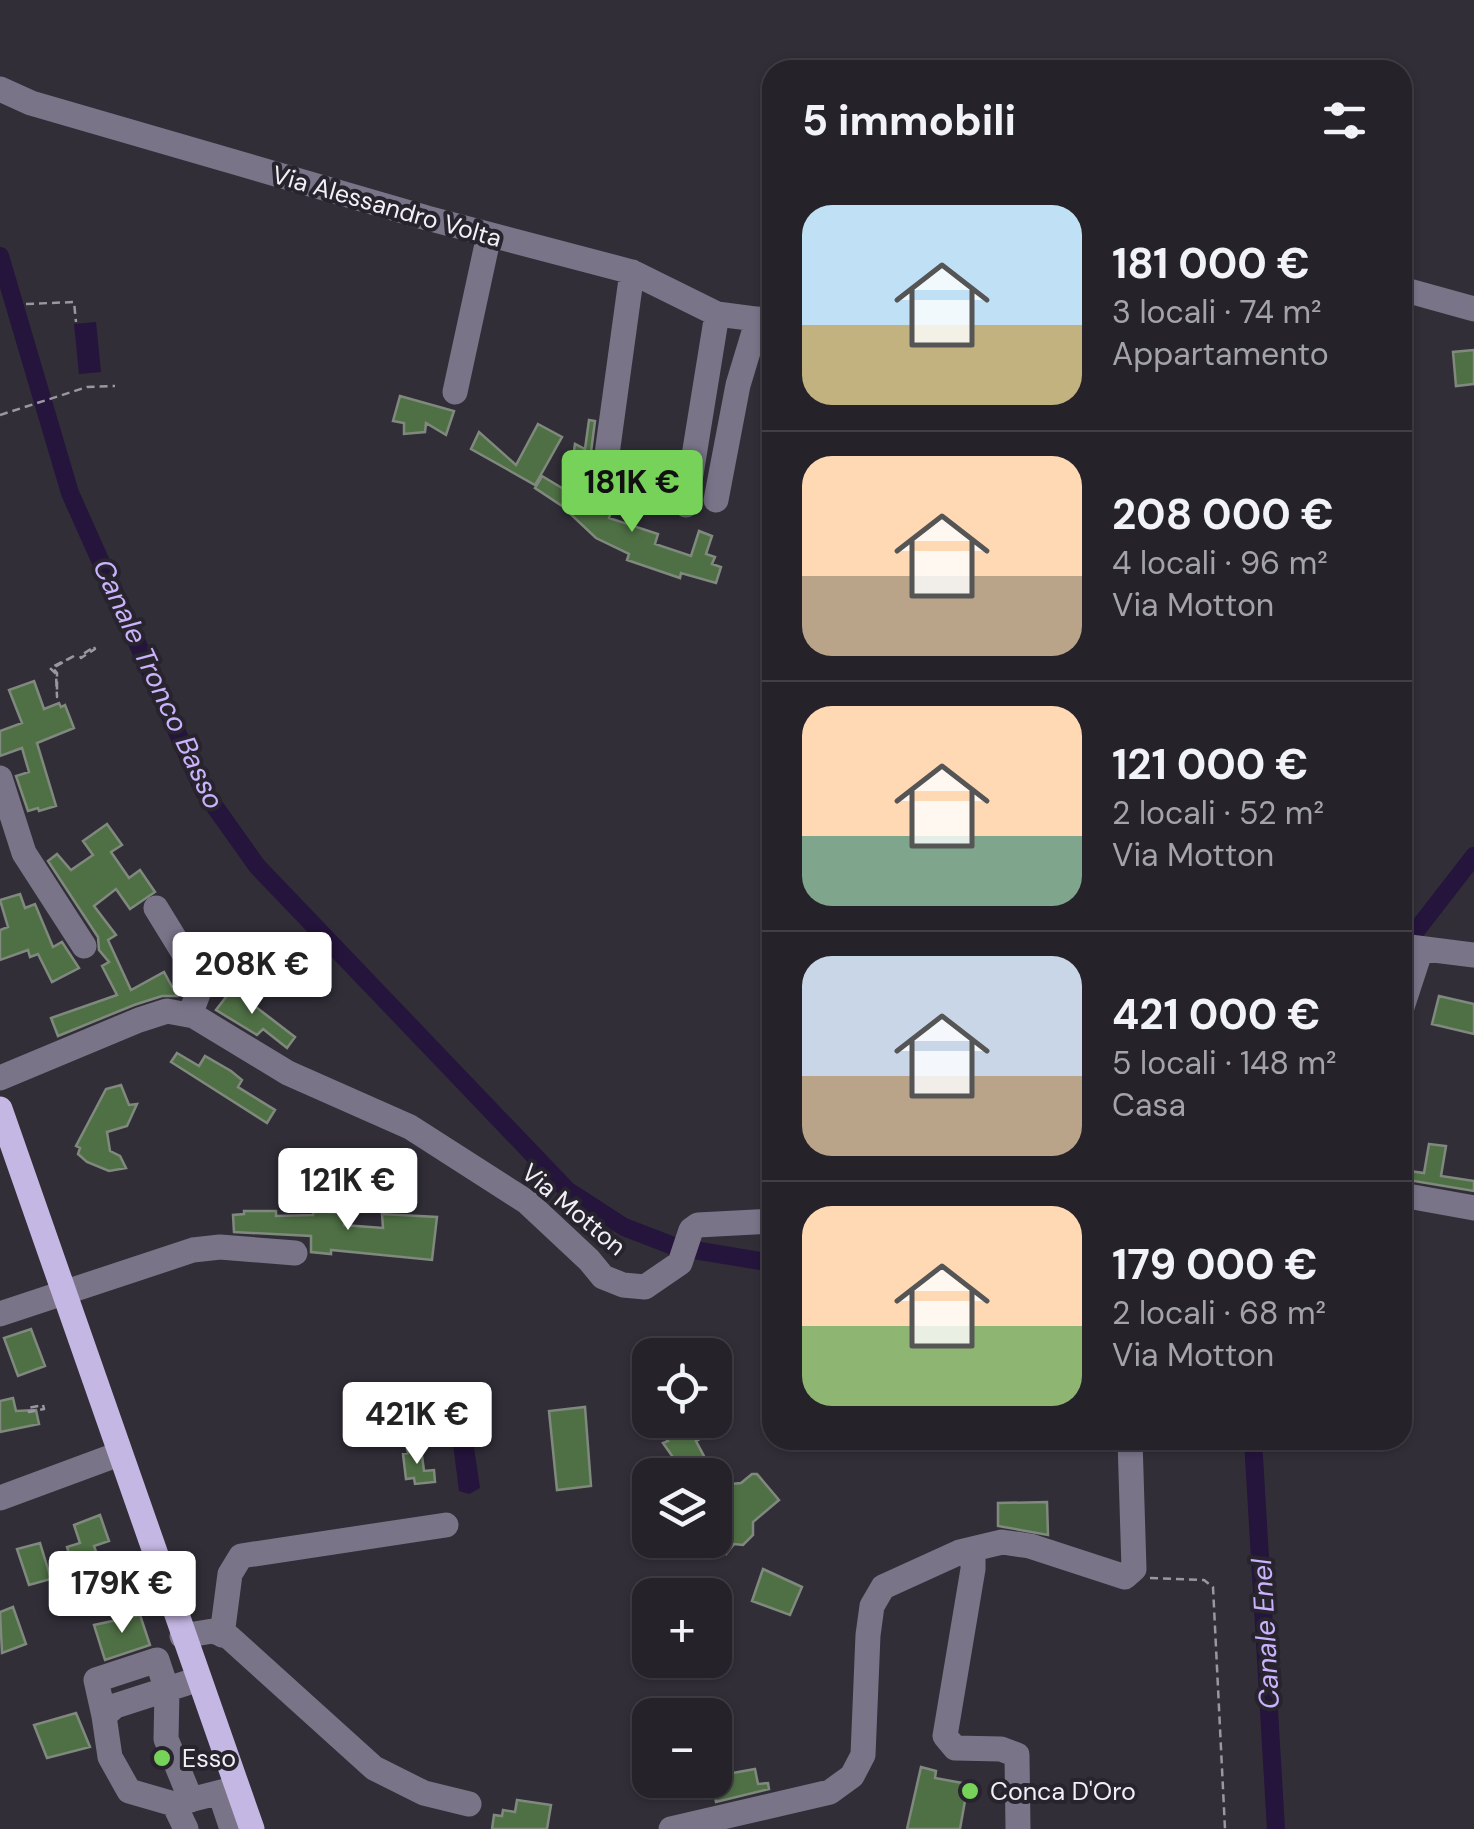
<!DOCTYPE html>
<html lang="it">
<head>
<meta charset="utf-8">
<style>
	:root { --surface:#25222a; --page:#2d2a32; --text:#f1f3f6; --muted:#a3a4a8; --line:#423f47; --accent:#77d259 }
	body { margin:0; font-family:"DM Sans",sans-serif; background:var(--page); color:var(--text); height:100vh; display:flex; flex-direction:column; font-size:38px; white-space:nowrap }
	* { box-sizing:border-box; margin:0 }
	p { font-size:32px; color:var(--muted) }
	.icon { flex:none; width:55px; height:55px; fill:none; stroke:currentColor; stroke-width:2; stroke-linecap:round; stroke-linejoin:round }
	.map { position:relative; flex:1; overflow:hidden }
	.panel { position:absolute; left:762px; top:60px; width:650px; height:1390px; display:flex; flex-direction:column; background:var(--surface); border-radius:30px; box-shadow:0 2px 8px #0004,0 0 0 2px var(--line) }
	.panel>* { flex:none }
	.controls { position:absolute; left:632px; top:1338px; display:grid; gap:20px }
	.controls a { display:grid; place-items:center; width:100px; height:100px; border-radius:20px; background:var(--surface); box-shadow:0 2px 8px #0004,0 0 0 2px var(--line); font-size:50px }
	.price { position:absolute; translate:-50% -85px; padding:0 22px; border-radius:10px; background:#fff; color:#222; font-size:32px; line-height:65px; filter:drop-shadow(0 2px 5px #0008) }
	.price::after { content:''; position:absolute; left:50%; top:60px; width:30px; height:22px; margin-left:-15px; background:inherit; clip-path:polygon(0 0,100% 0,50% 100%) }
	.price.current { background:var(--accent); color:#111 }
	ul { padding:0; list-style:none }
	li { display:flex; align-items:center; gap:30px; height:250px; padding:0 40px }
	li+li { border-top:2px solid var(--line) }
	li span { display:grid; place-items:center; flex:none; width:280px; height:200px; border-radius:30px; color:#555 }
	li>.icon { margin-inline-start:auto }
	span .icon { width:120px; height:120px; fill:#fffc; stroke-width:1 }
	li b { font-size:42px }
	h2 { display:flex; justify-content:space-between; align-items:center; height:120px; padding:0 40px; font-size:42px }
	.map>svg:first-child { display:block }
</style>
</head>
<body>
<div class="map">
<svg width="1474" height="1829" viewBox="0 0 1474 1829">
	<rect width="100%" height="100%" fill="#312e38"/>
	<path fill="#25143c" d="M96,322L101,372L79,374L74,324Z
		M473,1441L480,1488L469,1494L459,1491L453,1444Z"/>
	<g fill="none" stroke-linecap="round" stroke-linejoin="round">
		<path stroke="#25143c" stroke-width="18" d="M0,256L70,493L203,790L257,866L567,1190L624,1227L676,1247L772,1263
			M1402,949L1474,856
			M1253,1440L1276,1829"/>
	</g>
	<path fill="#4f7045" stroke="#80897e" stroke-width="2.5" d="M1474,350V384L1456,386L1453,352Z
		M400,396L454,411L446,435L426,423L425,432L404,434V423L393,421Z
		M589,420L595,421L591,452L595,466L572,464L575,444L585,449Z
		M538,424L562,437L535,485L471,449L479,432L516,465Z
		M542,476L567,491L568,485L615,501L609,518L658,534L655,544L691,556L699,531L712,536L706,554L715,557L712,564L721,567L716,583L681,573L680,578L627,560L629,554L596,538L562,506L535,488Z
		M34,681L44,709L59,703L61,707L65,705L74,728L37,743L56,806L39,811L38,808L28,811L16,776L29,772L22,748L0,756V731L22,723L9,690Z
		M107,824L122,845L111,852L129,878L140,870L155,892L130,909L116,889L94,906L116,935L108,940L131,990L164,972L177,996H162L134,1005L58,1036L51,1018L117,995L102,966L109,962L99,950L98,937L48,861L57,854L71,870L93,855L83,841Z
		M20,894L25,908L35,904L53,947L62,942L79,968L52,982L38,954L30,957L28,950L0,960V930L8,927L0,900Z
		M236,984L247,992L243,997L295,1037L287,1048L263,1029L257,1035L216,1010Z
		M1439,996L1474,1004V1034L1432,1024Z
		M177,1053L199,1066L205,1056L231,1071L242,1080L238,1087L275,1110L267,1123L171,1062Z
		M121,1085L129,1105L137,1104L127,1126L107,1132L110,1151L120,1156L126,1168L109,1171L87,1162L78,1154L80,1148L76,1146L106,1089Z
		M1429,1144L1446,1146L1441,1176L1474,1181V1191L1402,1179V1170L1424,1173Z
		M244,1211H276V1216L313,1215V1211L345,1213L344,1225L383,1228L382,1214L437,1217L432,1260L331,1250V1254L311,1252V1236L234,1232L233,1215L244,1214Z
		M31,1329L45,1366L18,1376L4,1338Z
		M13,1398L16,1411L36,1410L39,1424L0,1432V1401Z
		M585,1407L591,1486L557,1490L549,1411Z
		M668,1420H726L698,1435L700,1439L696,1441L705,1458L682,1470L663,1443L668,1441L663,1433L672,1428Z
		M421,1448L424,1471L434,1470L435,1482L415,1484L414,1478L406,1479L403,1454L408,1453L407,1449Z
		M752,1474H757L779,1500L753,1522V1535L743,1545L734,1544L726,1554L716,1548L722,1539L715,1531V1499L731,1484L741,1483Z
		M1047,1502L1048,1535L998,1526V1503Z
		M100,1515L109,1541L94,1546L106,1580L114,1577L120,1595L95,1603L77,1558L71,1560L67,1547L80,1543L74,1525Z
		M40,1543L51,1579L29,1585L17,1549Z
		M763,1569L802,1587L790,1615L752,1601Z
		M13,1607L26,1644L2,1653L0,1612Z
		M140,1615L150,1645L105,1660L94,1625Z
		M76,1713L90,1747L47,1758L34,1725Z
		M921,1767L936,1771L935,1778L968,1784L960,1829H907Z
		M755,1769L758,1784L768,1783L769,1789L716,1802L712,1780H715V1772L726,1770L727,1774Z
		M517,1800L551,1805L547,1829H492L494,1815L502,1816L503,1810L515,1812Z"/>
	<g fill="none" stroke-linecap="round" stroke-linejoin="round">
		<path stroke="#99979f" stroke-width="2.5" stroke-dasharray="8 5" stroke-linecap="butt" d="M26,304L74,302L76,322
			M0,415L87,387L115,386
			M94,647L95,649L81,658L80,656Z
			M74,656L53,668L57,673V697L56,674L50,668Z
			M43,1405L44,1409L29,1412L28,1408Z
			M1150,1578L1204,1580L1213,1587L1225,1829"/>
		<path stroke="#7a7489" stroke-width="25" d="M0,89L31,103L427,218L632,272L717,314L772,321
			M1402,289L1474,309
			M455,392L489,235
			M607,454L632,272
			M716,500L738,385L758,319
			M686,505L717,314
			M0,778L24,853L84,946
			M156,908L202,983L190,1015
			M1402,946L1474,955
			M1402,1007L1421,949
			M0,1078L139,1020L167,1011L194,1016L288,1073L410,1127L527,1202L589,1260L603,1277L623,1285L645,1287L680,1263L691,1230L698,1225L772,1221
			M1402,1195L1474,1208
			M0,1314L193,1250L220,1247L295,1253
			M0,1498L119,1454
			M973,1549V1569L945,1736L955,1748L1001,1749L1017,1755L1018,1829
			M222,1635L230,1574L241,1556L446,1525
			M182,1636L213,1631L229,1637L374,1768L424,1793L469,1804
			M199,1679L115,1706L104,1716L110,1757L129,1791L174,1804L237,1788
			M104,1716L96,1680L157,1660L167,1690L166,1739L191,1800
			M220,1793L232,1829
			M174,1804L186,1829
			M671,1829L830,1792L852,1776L863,1755L868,1635L872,1606L883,1587L960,1552L1002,1542L1030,1546L1125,1577L1134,1569L1130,1440"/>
		<path stroke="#c5b7e3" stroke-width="25" d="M0,1109L252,1829"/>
	</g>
	<g fill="#77d259" stroke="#27242e" stroke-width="4">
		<circle cx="162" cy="1758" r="10"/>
		<circle cx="970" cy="1791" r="10"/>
	</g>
	<g text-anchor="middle" stroke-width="8" stroke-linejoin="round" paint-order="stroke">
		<g font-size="25" fill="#f2f0f6" stroke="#27242e">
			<text transform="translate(387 206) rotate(16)" y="9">Via Alessandro Volta</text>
			<text transform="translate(574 1209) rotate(40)" y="9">Via Motton</text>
		</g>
		<g font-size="25" fill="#f2f0f6" stroke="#27242e" text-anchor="start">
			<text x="182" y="1767">Esso</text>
			<text x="990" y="1800">Conca D'Oro</text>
		</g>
		<g font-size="28" font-style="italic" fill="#cbb2fc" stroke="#27242e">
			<text transform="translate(159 684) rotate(65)" y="10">Canale Tronco Basso</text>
			<text transform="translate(1265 1634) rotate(-93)" y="10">Canale Enel</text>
		</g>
	</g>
</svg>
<div class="controls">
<a><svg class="icon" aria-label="locate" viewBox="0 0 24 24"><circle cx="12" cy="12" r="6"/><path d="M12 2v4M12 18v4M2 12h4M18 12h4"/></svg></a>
<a><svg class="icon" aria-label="layers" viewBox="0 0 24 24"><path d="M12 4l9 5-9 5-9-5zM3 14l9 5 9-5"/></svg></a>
<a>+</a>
<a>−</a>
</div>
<b class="price current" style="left:632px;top:535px">181K €</b>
<b class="price" style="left:252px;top:1017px">208K €</b>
<b class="price" style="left:348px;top:1233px">121K €</b>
<b class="price" style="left:417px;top:1467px">421K €</b>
<b class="price" style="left:122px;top:1636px">179K €</b>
<section class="panel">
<h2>5 immobili<svg class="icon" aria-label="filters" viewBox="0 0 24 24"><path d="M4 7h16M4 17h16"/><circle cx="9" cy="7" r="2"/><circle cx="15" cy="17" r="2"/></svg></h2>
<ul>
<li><span style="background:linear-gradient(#bfe0f5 60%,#c2b280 0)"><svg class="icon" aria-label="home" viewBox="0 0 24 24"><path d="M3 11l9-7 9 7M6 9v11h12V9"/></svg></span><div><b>181 000 €</b><p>3 locali · 74 m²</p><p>Appartamento</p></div></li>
<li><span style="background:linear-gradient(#ffd9b3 60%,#b9a48a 0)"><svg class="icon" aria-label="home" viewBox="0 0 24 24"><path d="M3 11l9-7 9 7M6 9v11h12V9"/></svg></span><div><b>208 000 €</b><p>4 locali · 96 m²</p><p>Via Motton</p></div></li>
<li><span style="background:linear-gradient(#ffd9b3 65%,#7fa58c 0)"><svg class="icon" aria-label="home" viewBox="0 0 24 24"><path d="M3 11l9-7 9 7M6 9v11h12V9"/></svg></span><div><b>121 000 €</b><p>2 locali · 52 m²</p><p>Via Motton</p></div></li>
<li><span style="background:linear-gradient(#c9d6e8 60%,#b9a48a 0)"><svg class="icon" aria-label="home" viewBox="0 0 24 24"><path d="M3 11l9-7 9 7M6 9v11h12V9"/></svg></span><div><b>421 000 €</b><p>5 locali · 148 m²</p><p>Casa</p></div></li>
<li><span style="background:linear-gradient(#ffd9b3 60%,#8fb573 0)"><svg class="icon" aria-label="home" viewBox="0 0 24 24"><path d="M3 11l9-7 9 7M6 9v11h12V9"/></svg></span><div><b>179 000 €</b><p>2 locali · 68 m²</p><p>Via Motton</p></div></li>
</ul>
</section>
</div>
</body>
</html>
